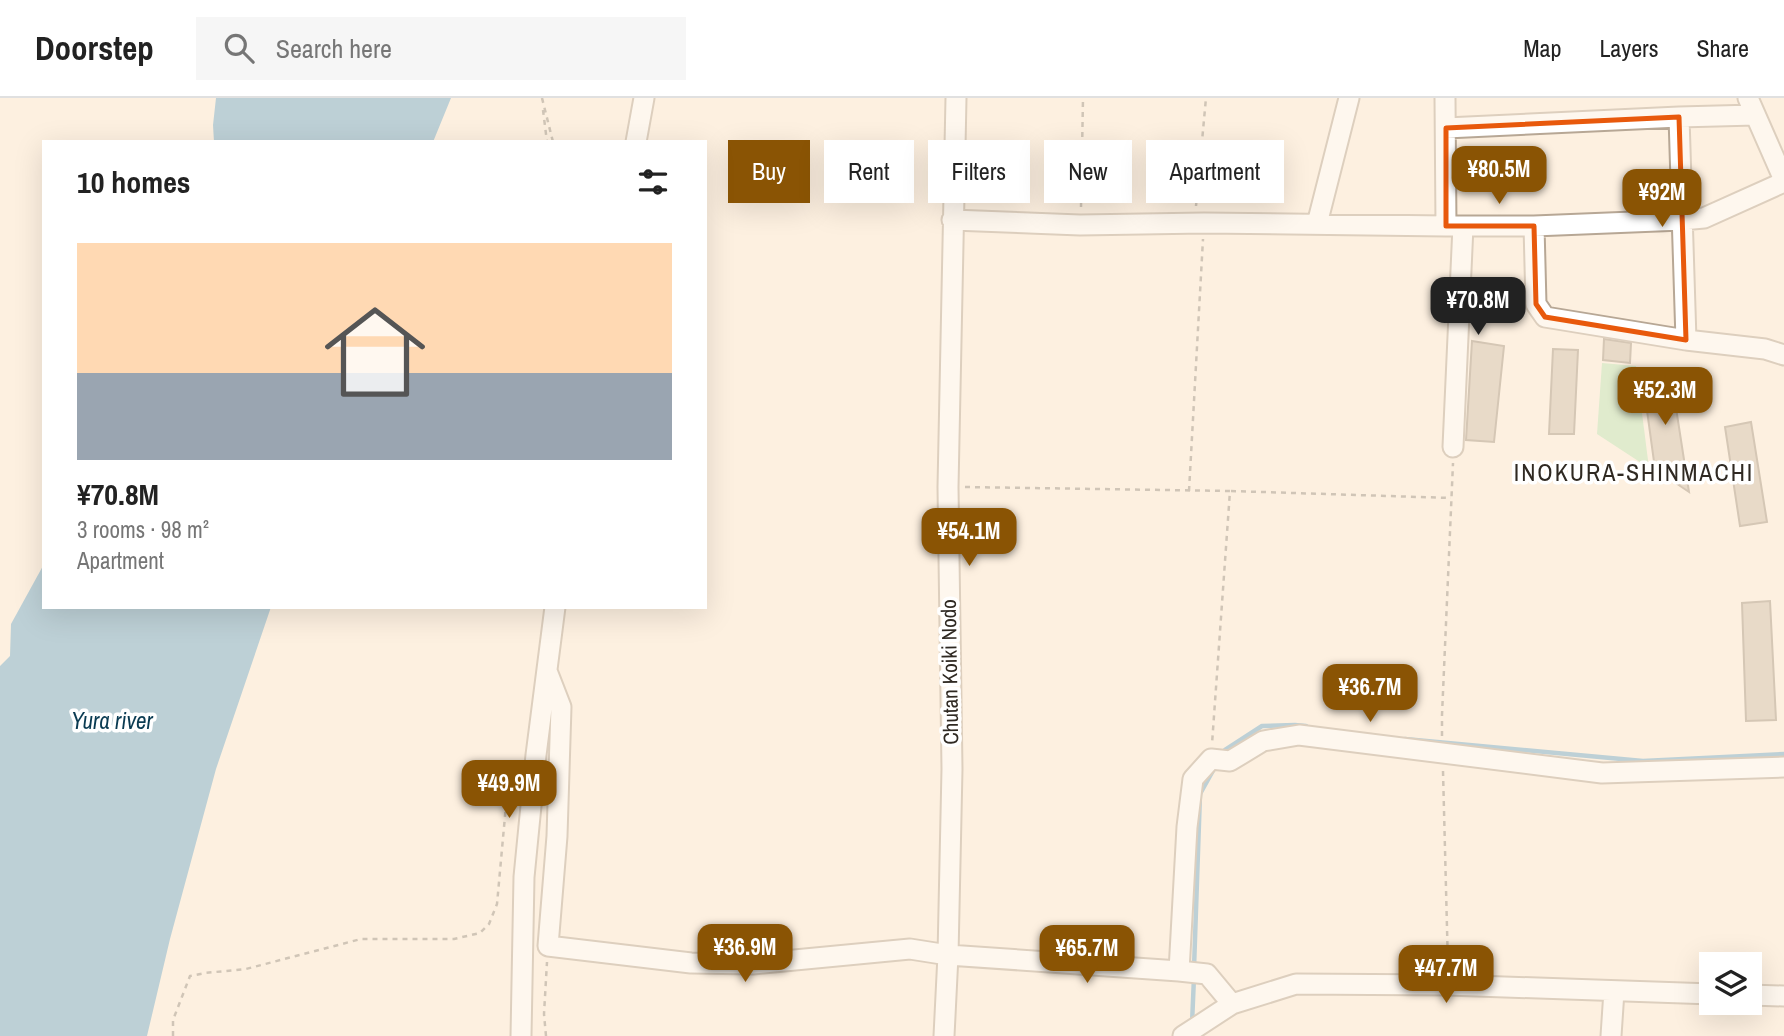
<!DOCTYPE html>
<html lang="en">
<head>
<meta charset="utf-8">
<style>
	:root { --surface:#fff; --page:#f6f6f6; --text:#222; --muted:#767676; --line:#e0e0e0; --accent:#8a5404 }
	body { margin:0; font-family:"Archivo Narrow",sans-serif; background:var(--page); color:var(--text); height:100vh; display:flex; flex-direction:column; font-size:26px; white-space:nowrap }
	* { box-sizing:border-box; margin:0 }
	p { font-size:23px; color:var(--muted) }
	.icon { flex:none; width:38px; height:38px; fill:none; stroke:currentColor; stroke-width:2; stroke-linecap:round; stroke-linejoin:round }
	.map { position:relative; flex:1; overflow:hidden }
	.drawer { position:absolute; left:42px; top:42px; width:665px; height:469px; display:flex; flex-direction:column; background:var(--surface); border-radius:0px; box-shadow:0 7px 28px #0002 }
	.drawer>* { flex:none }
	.guide { position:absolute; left:728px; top:42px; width:665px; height:63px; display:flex; gap:14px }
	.tools { position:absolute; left:1699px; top:854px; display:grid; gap:14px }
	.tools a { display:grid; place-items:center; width:63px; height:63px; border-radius:0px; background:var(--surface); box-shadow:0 7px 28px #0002; font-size:35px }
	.price { position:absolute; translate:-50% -60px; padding:0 16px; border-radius:14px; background:var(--accent); color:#fff; font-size:23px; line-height:46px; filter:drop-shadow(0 2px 4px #0008) }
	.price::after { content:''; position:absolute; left:50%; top:42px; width:21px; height:16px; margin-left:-10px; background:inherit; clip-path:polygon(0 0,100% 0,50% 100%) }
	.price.on { background:#222; color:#fff }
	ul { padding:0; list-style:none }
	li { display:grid; align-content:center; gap:14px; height:371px; padding:0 35px }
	li span { display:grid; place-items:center; height:217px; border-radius:0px; color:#555 }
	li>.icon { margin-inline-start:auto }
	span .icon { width:126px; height:126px; fill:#fffc; stroke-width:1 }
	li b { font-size:30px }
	h2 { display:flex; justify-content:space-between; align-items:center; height:84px; padding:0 35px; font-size:30px }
	.pill { padding:0 24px; border-radius:0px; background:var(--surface); box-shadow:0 7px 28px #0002; font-size:24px; line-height:63px }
	.pill.on { background:var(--accent); color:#fff }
	header { display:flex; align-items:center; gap:42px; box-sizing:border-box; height:98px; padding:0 35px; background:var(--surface); border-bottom:2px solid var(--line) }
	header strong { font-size:33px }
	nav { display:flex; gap:38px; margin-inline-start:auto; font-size:24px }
	.search { width:490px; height:63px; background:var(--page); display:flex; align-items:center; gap:18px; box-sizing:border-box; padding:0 24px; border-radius:0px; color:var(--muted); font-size:26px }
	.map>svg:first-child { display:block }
</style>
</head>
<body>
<header>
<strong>Doorstep</strong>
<div class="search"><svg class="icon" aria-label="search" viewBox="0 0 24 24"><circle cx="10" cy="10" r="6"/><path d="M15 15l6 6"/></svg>Search here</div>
<nav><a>Map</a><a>Layers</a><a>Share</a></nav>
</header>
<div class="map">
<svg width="1784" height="938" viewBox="0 0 1784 938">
	<rect width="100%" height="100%" fill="#fdf0e0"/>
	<path fill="#bce4b6" d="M1602,265L1636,268L1649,370L1597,336Z"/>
	<path fill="#70a9c9" d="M216,0H451L433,44H214L213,27Z
		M44,466V509H271L216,671L170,841L147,938H0V568L10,558L11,526Z"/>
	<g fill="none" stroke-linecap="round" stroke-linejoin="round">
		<path stroke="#70a9c9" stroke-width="4.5" d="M1405,641L1643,663L1784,656
			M1223,656L1225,652L1262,628L1295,627L1306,628
			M1194,870L1200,696L1215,669
			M1192,926L1194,879"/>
	</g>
	<path fill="#cfbeab" stroke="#a49481" stroke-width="2" d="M1604,241L1631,245L1630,265L1603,262Z
		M1472,243L1504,248L1494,344L1466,342Z
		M1553,251L1578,252L1574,336H1549Z
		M1670,271L1689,394L1655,371L1642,276Z
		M1751,324L1767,424L1740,428L1725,329Z
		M1770,503L1776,622L1746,623L1742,505Z"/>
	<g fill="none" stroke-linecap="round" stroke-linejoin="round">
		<g stroke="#b7a795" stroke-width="23">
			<path id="minor" d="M1445,0L1446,128
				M1748,0L1784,82
				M1679,19L1686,242
				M1446,30L1679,19L1755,17
				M636,44L644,0
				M952,122L1080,127L1204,125L1446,128H1534L1682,122L1704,120L1784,84
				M1317,126L1349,0
				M1534,128L1536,206L1545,219L1686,242L1765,251L1784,257
				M1453,349L1463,128
				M547,573L561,609L557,738L548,848L691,865L753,866L910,851L948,857L1179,873L1207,876L1232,906
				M1179,873L1187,729L1193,681L1211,661L1230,663L1263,643L1299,637L1602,675L1784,669
				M1750,897L1784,898
				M521,938L524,779L536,657L555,509
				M944,938L948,857L952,671L948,389L956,0
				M1183,938L1232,906L1296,886L1447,887L1712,896
				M1611,938L1614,893"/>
		</g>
		<path stroke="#9a9185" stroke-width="2.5" stroke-dasharray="5 5" stroke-linecap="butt" d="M542,0L553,44
			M543,12L547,44
			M1196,108L1206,0
			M1081,109L1083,0
			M965,389L1230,393L1212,646
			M1189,393L1203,141
			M1231,393L1451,400
			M1442,638V617L1453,365
			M1443,673L1448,869
			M173,938V922L190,878L205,875L246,871L361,841H454L480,835L489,826L497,806L507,696L517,663
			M546,938L544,916L547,864"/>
		<use href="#minor" stroke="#fff" stroke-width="19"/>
	</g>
	<path d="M0 0H1784V938H0ZM1679,19L1686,242L1545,219L1536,206L1534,128H1446V30Z" fill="#fdf0e0" fill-opacity=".55" fill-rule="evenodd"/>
	<path fill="none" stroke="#e8590c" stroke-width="5" stroke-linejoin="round" d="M1679,19L1686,242L1545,219L1536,206L1534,128H1446V30Z"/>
	<g text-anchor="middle" stroke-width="7" stroke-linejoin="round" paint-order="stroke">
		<g font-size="21" fill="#2f2922" stroke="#fff">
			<text transform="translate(950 574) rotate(-91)" y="7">Chutan Koiki Nodo</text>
		</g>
		<g font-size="23" font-style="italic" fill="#0a3b52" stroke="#fff">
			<text x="112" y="631">Yura river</text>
		</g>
		<g font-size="24" letter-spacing="2" fill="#2f2922" stroke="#fff">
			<text x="1634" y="383">INOKURA-SHINMACHI</text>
		</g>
	</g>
</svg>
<div class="tools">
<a><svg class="icon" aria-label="layers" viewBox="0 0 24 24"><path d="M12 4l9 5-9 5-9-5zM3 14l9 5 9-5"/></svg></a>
</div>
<b class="price" style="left:1499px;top:108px">¥80.5M</b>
<b class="price" style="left:1662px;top:131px">¥92M</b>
<b class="price on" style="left:1478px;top:239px">¥70.8M</b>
<b class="price" style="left:1665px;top:329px">¥52.3M</b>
<b class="price" style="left:969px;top:470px">¥54.1M</b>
<b class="price" style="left:1370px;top:626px">¥36.7M</b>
<b class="price" style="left:509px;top:722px">¥49.9M</b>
<b class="price" style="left:745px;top:886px">¥36.9M</b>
<b class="price" style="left:1087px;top:887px">¥65.7M</b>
<b class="price" style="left:1446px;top:907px">¥47.7M</b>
<div class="guide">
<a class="pill on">Buy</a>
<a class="pill">Rent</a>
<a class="pill">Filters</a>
<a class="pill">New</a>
<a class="pill">Apartment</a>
</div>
<section class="drawer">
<h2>10 homes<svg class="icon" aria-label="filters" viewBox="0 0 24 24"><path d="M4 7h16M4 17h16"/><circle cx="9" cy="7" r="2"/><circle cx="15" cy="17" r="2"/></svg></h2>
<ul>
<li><span style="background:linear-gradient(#ffd9b3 60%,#9aa5b1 0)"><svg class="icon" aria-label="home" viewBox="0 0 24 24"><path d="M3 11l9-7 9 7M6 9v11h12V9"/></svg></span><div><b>¥70.8M</b><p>3 rooms · 98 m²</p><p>Apartment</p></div></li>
</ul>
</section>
</div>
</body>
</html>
